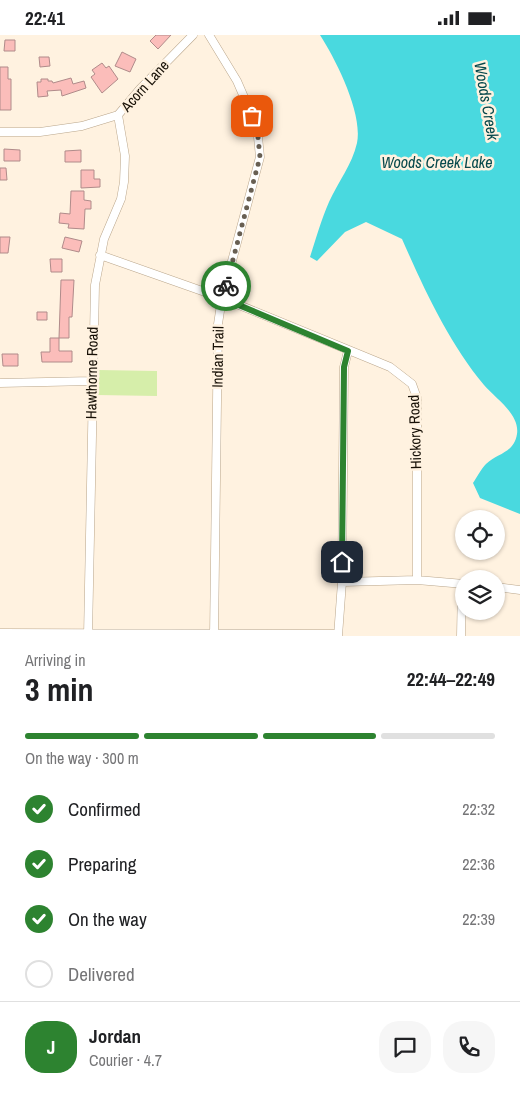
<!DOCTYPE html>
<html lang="en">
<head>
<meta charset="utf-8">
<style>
	body { margin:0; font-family:"Archivo Narrow",sans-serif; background:#f6f6f6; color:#202124; height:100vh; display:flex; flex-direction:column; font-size:19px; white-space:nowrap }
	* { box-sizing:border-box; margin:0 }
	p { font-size:16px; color:#757577 }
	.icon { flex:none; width:28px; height:28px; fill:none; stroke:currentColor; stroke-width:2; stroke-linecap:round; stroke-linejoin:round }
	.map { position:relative; height:601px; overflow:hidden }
	.drawer { display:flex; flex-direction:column; background:#fff; flex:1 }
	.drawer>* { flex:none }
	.buttons { position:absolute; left:455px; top:475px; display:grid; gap:10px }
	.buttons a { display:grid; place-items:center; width:50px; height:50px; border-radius:50%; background:#fff; box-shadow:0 1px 4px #0004; font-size:25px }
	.pin { position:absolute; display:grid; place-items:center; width:42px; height:42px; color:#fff; margin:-21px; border-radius:10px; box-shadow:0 2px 8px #0006 }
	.courier { position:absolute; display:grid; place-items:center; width:50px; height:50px; margin:-25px; border:4px solid #2d8330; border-radius:50%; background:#fff; color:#222; box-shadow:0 1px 6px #0007 }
	.summary em { font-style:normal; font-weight:800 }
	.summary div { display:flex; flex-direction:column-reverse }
	.summary { display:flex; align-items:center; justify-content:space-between; height:85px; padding:0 25px }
	h1 { font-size:32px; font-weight:800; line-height:38px }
	.bar { display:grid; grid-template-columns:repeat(4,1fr); gap:8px 5px; align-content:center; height:60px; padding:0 25px }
	.bar i { height:6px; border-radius:4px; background:#e0e0e0 }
	.bar .current { background:#2d8330 }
	.bar p { grid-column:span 4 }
	.line { display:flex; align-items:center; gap:12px; padding:0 25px; border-top:1px solid #e0e0e0 }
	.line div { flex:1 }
	.round { display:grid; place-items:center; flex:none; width:52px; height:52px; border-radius:20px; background:#f6f6f6 }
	ol { padding:0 25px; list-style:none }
	li { display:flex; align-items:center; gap:15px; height:55px }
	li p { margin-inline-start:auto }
	li .icon { padding:5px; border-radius:50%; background:#2d8330; color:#fff; stroke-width:4 }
	li:last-child { color:#757577 }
	li i { width:28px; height:28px; border:2px solid #e0e0e0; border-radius:50% }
	.status { display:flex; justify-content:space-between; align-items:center; height:35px; padding:0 25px; background:#fff; direction:ltr }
	.status svg { height:14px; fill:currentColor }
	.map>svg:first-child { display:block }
	.green { fill:#d6eeaa }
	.water { fill:#49d9df }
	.building { fill:#fbbdba; stroke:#b08b8a }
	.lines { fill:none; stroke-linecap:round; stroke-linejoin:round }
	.street-casing { stroke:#baa68b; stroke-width:9 }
	.street { stroke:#fff; stroke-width:8 }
	.done { stroke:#685f52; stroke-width:5; stroke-dasharray:0 9 }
	.route { stroke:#2d8330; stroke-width:6 }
	.labels { text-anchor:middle; stroke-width:5; stroke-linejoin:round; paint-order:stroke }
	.street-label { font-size:15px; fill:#171006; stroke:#fff2e0 }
	.water-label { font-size:16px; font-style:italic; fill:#07494c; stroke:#fff2e0 }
</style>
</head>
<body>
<div class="status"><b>22:41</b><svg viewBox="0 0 49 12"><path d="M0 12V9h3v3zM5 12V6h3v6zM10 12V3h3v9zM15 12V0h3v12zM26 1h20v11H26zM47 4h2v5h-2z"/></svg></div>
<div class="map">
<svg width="520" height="601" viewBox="0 0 520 601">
	<rect width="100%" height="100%" fill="#fff2e0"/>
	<path class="green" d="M98,335L157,336V361L97,360Z"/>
	<path class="water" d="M320,0H520V479L480,463L473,448C477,442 481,434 486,429C498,418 514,418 517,399C520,379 495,363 484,350C449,308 424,254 402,204L366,187L345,197L317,226L310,222C316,204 321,185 329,167C338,147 352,130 357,108C363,78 336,25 320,0Z"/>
	<path class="building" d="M156,0H171L158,14L150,6Z
		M5,5H15V16H4Z
		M122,17L136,24L130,37L115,31Z
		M39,22H49L50,31L40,32Z
		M102,28L106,33L109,31L118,44L102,58L91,42L95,39L92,35Z
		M0,32H8V44H11V75H0Z
		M71,43L73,49L84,46L86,53L62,61L61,55L47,56L48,61L38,62L37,47H41V44H48V46H52L53,48Z
		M4,114L20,115V126H4Z
		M81,115V127H65V116Z
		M0,133H6L7,145H0Z
		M81,135H94V144H100V152L81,153Z
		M71,156H84V165L91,166V174H85L84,194L68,193L69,189L59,188L60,178L70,179Z
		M0,202H10L8,218H0Z
		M65,202L82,206L79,217L62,213Z
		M50,224H62V237H51Z
		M61,245H74L72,282H69V303H59Z
		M37,277H47V285H37Z
		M50,303H59V316H72V327H42L41,317H50Z
		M2,319H18V331H3Z"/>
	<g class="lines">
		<defs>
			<path id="street" d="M209,0L237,46L257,92L260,122L222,263L218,289L214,601
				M0,97H40L82,91L118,80L140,54L193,0
				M100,220L222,263L390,332L412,349L417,363V545
				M0,348L92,346
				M342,547L417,545L464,549
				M496,552L520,555
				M0,598L338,599
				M88,601L95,250L104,204L121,164L124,147L125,121L118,80
				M338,601L342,547L344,332L348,316
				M461,601L462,549"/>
		</defs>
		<use href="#street" class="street-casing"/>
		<use href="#street" class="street"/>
	</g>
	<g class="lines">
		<path class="done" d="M226,251L260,122L257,92L252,81"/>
		<path class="route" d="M226,251L222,263L348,316L344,332L342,527"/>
	</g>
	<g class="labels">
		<g class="street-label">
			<text transform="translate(145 51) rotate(-48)" y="5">Acorn Lane</text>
			<text transform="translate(218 322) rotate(-89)" y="5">Indian Trail</text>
			<text transform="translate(92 338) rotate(-89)" y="5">Hawthorne Road</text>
			<text transform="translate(415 397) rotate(-92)" y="5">Hickory Road</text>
		</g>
		<g class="water-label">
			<text transform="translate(487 66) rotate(80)" y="6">Woods Creek</text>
			<text x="437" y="133">Woods Creek Lake</text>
		</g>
	</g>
</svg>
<div class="buttons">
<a><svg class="icon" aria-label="locate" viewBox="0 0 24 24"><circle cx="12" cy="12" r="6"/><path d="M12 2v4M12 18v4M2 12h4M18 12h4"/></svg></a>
<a><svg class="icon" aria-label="layers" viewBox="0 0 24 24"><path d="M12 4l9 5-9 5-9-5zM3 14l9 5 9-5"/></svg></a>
</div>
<div class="pin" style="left:252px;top:81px;background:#ea580c"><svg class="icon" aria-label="bag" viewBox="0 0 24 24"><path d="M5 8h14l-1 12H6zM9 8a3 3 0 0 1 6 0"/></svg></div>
<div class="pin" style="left:342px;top:527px;background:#1f2937"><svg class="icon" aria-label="home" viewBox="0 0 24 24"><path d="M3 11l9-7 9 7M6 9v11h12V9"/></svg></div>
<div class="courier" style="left:226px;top:251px"><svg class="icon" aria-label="bike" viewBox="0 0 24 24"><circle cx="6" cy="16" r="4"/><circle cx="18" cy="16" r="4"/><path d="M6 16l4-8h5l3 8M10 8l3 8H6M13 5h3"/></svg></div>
</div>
<section class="drawer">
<div class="summary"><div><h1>3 min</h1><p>Arriving in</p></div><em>22:44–22:49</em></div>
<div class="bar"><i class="current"></i><i class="current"></i><i class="current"></i><i></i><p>On the way · 300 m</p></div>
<ol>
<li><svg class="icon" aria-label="check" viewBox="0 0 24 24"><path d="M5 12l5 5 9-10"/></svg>Confirmed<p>22:32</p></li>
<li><svg class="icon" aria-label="check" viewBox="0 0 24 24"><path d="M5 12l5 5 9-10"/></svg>Preparing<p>22:36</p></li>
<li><svg class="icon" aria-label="check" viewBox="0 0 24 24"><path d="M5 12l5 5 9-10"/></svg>On the way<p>22:39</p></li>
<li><i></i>Delivered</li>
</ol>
<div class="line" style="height:90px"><b class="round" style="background:#2d8330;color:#fff">J</b><div><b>Jordan</b><p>Courier · 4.7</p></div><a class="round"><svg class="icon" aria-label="chat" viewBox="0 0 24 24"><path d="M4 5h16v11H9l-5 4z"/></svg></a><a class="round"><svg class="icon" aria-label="phone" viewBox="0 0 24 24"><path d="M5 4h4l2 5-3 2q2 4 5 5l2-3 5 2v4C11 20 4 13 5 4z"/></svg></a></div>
</section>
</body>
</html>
